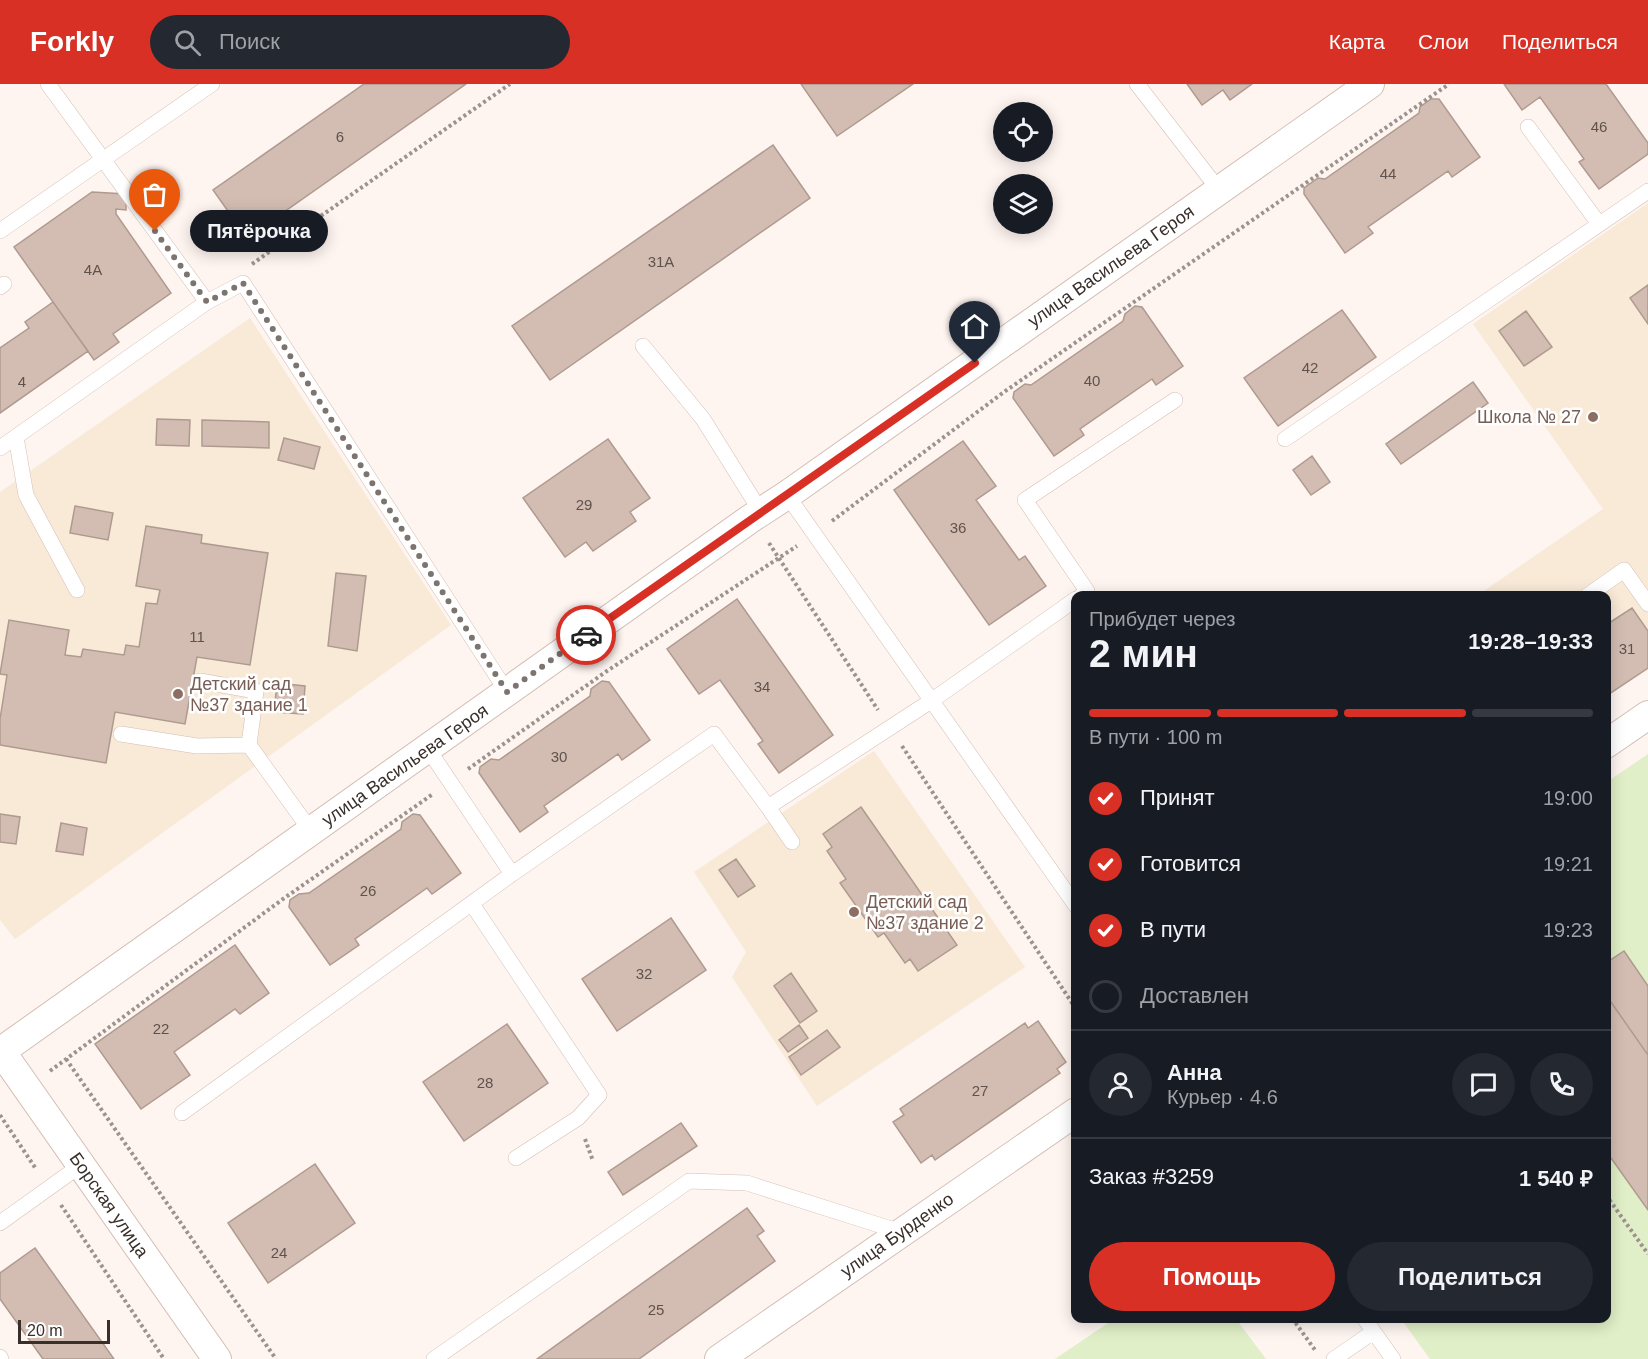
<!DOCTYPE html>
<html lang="ru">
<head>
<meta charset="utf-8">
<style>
	body { margin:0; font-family:Arial,sans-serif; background:#242831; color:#f1f3f6; height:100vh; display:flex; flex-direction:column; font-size:22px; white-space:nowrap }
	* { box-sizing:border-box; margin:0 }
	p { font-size:20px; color:#9ea1a6 }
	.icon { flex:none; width:33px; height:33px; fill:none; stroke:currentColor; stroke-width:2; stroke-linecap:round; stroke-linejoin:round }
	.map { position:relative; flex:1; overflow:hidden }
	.details { position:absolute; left:1071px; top:507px; width:540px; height:732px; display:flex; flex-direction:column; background:#171b24; border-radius:12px; box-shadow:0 3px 15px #0003 }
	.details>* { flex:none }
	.fabs { position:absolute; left:993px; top:18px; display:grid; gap:12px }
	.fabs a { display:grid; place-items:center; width:60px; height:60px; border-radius:50%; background:#171b24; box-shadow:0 3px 15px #0003; font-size:30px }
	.scale { position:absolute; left:18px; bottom:15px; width:92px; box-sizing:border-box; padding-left:6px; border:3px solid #382f2b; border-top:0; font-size:16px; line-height:21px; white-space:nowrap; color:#382f2b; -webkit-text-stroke:4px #fff; paint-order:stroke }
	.pin { position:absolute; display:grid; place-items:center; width:51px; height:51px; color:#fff; margin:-62px -26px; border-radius:50% 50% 50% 0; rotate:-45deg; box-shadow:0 0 6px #0007 }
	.pin .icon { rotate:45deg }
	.courier { position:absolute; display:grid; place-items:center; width:60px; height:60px; margin:-30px; border:4px solid #d93025; border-radius:50%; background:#fff; color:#222; box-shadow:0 2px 8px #0007 }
	.bubble { position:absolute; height:42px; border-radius:21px; background:#171b24; box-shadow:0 3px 15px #0003; font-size:20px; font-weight:700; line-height:42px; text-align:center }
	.headline em { font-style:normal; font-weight:700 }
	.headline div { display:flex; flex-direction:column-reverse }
	.headline { display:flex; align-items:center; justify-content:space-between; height:102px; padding:0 18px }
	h1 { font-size:39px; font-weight:700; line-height:45px }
	.bar { display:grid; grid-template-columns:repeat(4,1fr); gap:9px 6px; align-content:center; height:72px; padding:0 18px }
	.bar i { height:8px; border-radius:4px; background:#363941 }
	.bar .selected { background:#d93025 }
	.bar p { grid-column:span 4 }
	.line { display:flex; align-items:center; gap:15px; padding:0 18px; border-top:2px solid #363941 }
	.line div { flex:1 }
	.round { display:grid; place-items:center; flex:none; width:63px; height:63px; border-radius:32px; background:#242831 }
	ol { padding:0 18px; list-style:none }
	li { display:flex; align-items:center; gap:18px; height:66px }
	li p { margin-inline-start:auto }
	li .icon { padding:6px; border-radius:50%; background:#d93025; color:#fff; stroke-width:4 }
	li:last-child { color:#9ea1a6 }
	li i { width:33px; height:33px; border:3px solid #363941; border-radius:50% }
	.primary-button { display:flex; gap:12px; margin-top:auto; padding:12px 18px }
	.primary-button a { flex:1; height:69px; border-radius:36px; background:#d93025; color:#fff; font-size:24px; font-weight:700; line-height:69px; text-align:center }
	.primary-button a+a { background:#242831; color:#f1f3f6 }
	header { display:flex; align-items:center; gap:36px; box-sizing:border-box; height:84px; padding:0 30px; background:#d93025; color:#fff }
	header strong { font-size:28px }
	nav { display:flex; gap:33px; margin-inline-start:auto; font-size:21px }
	.search { width:420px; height:54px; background:#242831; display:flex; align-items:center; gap:15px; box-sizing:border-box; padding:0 21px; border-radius:33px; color:#9ea1a6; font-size:22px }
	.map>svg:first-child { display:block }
	.education { fill:#f8ead7 }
	.green { fill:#e0efc7 }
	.building { fill:#d3bdb3; stroke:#af9a90; stroke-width:1.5 }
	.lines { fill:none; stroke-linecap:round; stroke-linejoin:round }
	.service-casing { stroke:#d4beb4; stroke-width:16 }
	.minor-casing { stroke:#d4beb4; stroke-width:30 }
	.path { stroke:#9c938f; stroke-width:4; stroke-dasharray:3 3; stroke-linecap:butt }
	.service { stroke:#fff; stroke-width:15 }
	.minor { stroke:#fff; stroke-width:28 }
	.done { stroke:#7d7470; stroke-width:6; stroke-dasharray:0 10.8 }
	.route { stroke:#d93025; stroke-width:8 }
	.education-dot { fill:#8d6e63; stroke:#fff; stroke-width:2 }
	.labels { text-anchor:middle; stroke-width:5; stroke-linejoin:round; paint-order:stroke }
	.number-label { font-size:15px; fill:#5f524d }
	.street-label { font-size:18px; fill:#382f2b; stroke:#fff }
	.education-label { font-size:18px; fill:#785e54; stroke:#fff; text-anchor:start }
</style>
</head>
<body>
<header>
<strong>Forkly</strong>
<div class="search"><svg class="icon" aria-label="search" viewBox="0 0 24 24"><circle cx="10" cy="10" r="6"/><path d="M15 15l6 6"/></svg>Поиск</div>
<nav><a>Карта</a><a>Слои</a><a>Поделиться</a></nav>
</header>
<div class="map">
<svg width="1648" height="1275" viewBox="0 0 1648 1275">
	<rect width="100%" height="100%" fill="#fef4f0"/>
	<path class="education" d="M1648,119V584L1607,612L1606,512L1478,511L1603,425L1473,240Z
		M250,234L451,541L15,855L0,836V408Z
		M874,667L1025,883L817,1022L732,893L746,868L694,788Z"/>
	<path class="green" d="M1648,670V1275H1430L1401,1235L1606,1234L1607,698Z
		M1114,1235H1236L1266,1275H1055Z"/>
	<path class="building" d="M364,0H466L247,154L213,106Z
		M801,0H913L837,52Z
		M1187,0H1252L1230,16L1223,6L1202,21Z
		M1504,0H1606L1648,59V70L1599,105L1579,78L1584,75L1540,13L1522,26Z
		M1431,15H1439L1480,73L1452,93L1448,87L1368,143L1373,149L1345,169L1304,110V104L1318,94L1325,95L1419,29L1420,23Z
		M773,61L810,114L550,296L512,242Z
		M92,108L126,110V126L116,125V130L171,209L113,250L119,258L94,276L14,163Z
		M1648,201V240L1630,214Z
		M53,218L88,267L0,329V264L29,244L25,238Z
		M1135,222L1142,223L1183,282L1156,301L1152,295L1080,345L1084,351L1054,372L1013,314L1014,308L1025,300L1031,301L1123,237L1125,230Z
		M1342,226L1376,273L1278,342L1244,294Z
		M1526,227L1552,263L1524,282L1499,247Z
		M1473,298L1488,319L1401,380L1386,360Z
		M157,335L190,336L189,362L156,361Z
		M202,336L269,338V364L202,362Z
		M284,354L320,363L314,385L278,376Z
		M608,355L650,414L630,428L636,437L593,467L586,458L565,473L523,414Z
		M963,357L996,402L976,416L1019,476L1025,472L1046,502L989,541L894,406Z
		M1312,372L1330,398L1311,411L1293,386Z
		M75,422L113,429L108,456L70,449Z
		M146,442L202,451L201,459L268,469L250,581L197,573L185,640L115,628L106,679L0,661V635L7,591L0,590L9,536L69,546L65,571L81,573L83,565L124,571L126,561L139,563L146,519L157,520L160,506L136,502Z
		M336,489L366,492L357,567L328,562Z
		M737,515L833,651L779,689L758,660L763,657L720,596L699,610L667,565Z
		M1632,524L1648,547V584L1606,612V541Z
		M602,597L609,598L650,656L622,676L618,670L544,722L548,728L520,748L479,689L480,683L491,675L499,676L590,612L591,605Z
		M277,599L305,602L303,630L274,628Z
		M861,723L957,861L918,887L910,875L905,879L884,849L878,853L840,799L846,795L827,767L832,763L823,750Z
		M0,730L20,733L16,760L0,758Z
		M413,730L420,731L461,789L432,810L427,804L355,855L359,861L330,881L289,823L290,816L299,810L309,809L401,745L402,738Z
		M61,739L87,744L83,771L56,767Z
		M736,775L755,802L738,813L719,786Z
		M671,834L706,886L617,947L582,895Z
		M235,861L269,909L240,930L235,925L174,968L190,991L141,1025L95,960Z
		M1624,867L1648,902V971L1606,911V879Z
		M791,889L817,927L800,939L774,902Z
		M1606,911L1648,971V1126L1606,1067Z
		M1038,937L1066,978L1057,985L1060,989L935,1076L932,1071L921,1079L893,1038L904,1031L900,1025L1025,939L1028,944Z
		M507,940L548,999L464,1057L423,998Z
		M799,941L808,954L788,968L779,956Z
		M827,946L840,963L801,991L789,973Z
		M681,1039L697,1062L623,1111L608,1088Z
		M315,1080L355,1139L268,1199L228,1139Z
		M747,1124L764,1147L757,1152L775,1177L639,1275H537Z
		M35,1164L114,1275H43L0,1215V1189Z"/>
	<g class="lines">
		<defs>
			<path id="service" d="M48,0L207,218L243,199L507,608
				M1137,0L1219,106
				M1528,43L1599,140
				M0,147L212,0
				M0,203L4,200
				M643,262L703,335L761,428
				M16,353L26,411L77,506
				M1285,355L1648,107
				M0,364L207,218
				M787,411L1076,822
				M1081,512L1087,507L1025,416L1175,316
				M1587,512L1624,486L1648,520
				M200,597L256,607L249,661L311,747
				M121,650L197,662L249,661
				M768,723L792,758
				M512,790L714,650L768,723L931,617L1076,515
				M472,820L599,1011L578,1034L516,1074
				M182,1029L512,790L428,665
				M0,1139L81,1081
				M1364,1234L1393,1275
				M0,1273L1,1275
				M434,1275L689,1097L747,1099L901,1148
				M1334,1275L1373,1248"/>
			<path id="minor" d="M1606,660L1648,631
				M1,967L217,1275
				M0,968L750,435L787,411L1370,0
				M719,1275L1076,1028"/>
		</defs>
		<use href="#service" class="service-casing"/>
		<use href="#minor" class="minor-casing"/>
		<path class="path" d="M252,180L510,0
			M832,437L1004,308L1449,0
			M769,459L878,626
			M902,662L1076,925
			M468,685L607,587L797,462
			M66,975L276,1275
			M50,987L283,815L433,710
			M0,1031L36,1085
			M585,1055L593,1077
			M1606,1111L1648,1170
			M61,1121L164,1275
			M1292,1234L1315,1266"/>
		<use href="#service" class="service"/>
		<use href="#minor" class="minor"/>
	</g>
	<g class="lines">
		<path class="done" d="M155,147L207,218L243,199L507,608L586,551"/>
		<path class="route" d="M586,551L975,279"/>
	</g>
	<g class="education-dot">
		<circle cx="1593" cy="333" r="6"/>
		<circle cx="178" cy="610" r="6"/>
		<circle cx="854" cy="828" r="6"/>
	</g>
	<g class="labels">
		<g class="number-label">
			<text x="1599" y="48">46</text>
			<text x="340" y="58">6</text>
			<text x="1388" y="95">44</text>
			<text x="661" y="183">31А</text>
			<text x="93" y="191">4А</text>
			<text x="1310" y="289">42</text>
			<text x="1092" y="302">40</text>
			<text x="22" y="303">4</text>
			<text x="584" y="426">29</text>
			<text x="958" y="449">36</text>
			<text x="197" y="558">11</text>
			<text x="1627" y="570">31</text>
			<text x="762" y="608">34</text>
			<text x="559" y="678">30</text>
			<text x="368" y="812">26</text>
			<text x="644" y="895">32</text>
			<text x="161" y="950">22</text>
			<text x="485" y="1004">28</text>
			<text x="980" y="1012">27</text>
			<text x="279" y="1174">24</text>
			<text x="656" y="1231">25</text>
		</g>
		<g class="street-label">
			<text transform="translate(1111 182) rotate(-35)" y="6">улица Васильева Героя</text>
			<text transform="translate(405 681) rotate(-35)" y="6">улица Васильева Героя</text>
			<text transform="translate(109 1121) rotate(55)" y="6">Борская улица</text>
			<text transform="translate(897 1151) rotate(-35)" y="6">улица Бурденко</text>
		</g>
		<g class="education-label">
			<text x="1581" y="339" text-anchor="end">Школа № 27</text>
			<text x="190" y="606">Детский сад<tspan x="190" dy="21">№37 здание 1</tspan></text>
			<text x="866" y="824">Детский сад<tspan x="866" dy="21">№37 здание 2</tspan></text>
		</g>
	</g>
</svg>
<div class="fabs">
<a><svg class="icon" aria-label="locate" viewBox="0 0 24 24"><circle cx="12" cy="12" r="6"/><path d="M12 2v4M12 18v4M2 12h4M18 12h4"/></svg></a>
<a><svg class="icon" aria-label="layers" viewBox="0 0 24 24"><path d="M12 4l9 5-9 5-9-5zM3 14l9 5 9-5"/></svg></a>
</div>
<div class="scale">20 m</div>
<div class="pin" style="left:155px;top:147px;background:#ea580c"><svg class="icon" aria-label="bag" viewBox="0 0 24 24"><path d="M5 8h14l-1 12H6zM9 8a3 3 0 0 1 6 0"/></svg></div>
<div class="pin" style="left:975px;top:279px;background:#1f2937"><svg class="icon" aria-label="home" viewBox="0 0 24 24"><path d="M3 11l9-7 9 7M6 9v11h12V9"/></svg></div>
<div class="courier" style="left:586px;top:551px"><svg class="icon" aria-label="car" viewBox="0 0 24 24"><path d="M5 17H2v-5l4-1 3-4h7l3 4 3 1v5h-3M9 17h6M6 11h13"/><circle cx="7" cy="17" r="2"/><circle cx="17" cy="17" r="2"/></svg></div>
<div class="bubble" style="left:190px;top:126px;width:138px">Пятёрочка</div>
<section class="details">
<div class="headline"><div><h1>2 мин</h1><p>Прибудет через</p></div><em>19:28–19:33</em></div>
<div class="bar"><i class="selected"></i><i class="selected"></i><i class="selected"></i><i></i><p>В пути · 100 m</p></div>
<ol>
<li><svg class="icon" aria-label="check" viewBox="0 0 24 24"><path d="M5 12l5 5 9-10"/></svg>Принят<p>19:00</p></li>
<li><svg class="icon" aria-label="check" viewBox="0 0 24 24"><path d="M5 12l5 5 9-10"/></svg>Готовится<p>19:21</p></li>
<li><svg class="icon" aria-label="check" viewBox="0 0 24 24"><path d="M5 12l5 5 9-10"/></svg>В пути<p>19:23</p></li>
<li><i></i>Доставлен</li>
</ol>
<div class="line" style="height:108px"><a class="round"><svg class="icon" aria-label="person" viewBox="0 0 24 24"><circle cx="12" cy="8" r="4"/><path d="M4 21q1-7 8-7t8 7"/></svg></a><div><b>Анна</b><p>Курьер · 4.6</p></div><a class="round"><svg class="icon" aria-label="chat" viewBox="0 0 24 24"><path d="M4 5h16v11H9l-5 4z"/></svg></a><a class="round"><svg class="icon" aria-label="phone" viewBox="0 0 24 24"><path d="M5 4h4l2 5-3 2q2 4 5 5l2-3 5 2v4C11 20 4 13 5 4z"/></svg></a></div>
<div class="line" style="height:78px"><div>Заказ #3259</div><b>1 540 ₽</b></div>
<div class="primary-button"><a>Помощь</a><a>Поделиться</a></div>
</section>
</div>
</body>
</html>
